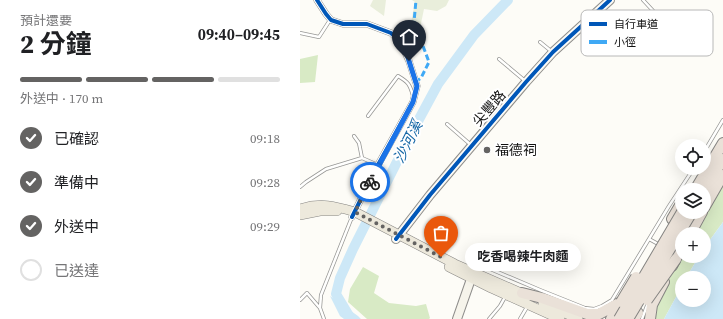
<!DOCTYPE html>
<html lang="zh-TW">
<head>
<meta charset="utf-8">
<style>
	body { margin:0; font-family:"Source Serif 4","Noto Sans TC",serif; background:#f2f2f2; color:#202124; height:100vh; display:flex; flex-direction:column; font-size:15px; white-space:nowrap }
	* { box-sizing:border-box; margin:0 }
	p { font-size:13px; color:#757577 }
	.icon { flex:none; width:22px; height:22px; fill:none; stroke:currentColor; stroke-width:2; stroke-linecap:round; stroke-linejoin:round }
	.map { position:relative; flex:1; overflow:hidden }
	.panel { display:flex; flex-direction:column; background:#fff; width:300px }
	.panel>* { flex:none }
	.controls { position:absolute; left:375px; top:139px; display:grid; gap:8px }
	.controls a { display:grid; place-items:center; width:36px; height:36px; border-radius:50%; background:#fff; box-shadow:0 4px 16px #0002; font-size:20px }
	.pin { position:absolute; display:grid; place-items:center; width:34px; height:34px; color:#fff; margin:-41px -17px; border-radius:50% 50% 50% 0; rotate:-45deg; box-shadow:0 0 4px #0007 }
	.pin .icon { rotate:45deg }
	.courier { position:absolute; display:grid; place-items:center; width:40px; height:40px; margin:-20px; border:3px solid #1a73e8; border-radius:50%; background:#fff; color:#222; box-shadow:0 1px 5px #0007 }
	.bubble { position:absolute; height:28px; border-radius:14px; background:#fff; box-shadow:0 4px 16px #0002; font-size:13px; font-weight:700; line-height:28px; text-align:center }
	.overview em { font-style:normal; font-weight:700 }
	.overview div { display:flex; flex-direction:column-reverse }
	.overview { display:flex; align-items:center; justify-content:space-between; height:68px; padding:0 20px }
	h1 { font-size:26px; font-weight:700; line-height:30px }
	.bar { display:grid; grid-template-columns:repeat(4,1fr); gap:6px 4px; align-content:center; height:48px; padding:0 20px }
	.bar i { height:5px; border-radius:3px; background:#e0e0e0 }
	.bar .selected { background:#646362 }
	.bar p { grid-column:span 4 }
	ol { padding:0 20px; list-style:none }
	li { display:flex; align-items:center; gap:12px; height:44px }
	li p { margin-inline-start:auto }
	li .icon { padding:4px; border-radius:50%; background:#646362; color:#fff; stroke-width:4 }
	li:last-child { color:#757577 }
	li i { width:22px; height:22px; border:2px solid #e0e0e0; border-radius:50% }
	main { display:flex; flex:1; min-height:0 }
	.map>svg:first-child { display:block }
	.forest { fill:#d8eac5 }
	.cemetery { fill:#e9eedb }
	.water { fill:#cde8f7 }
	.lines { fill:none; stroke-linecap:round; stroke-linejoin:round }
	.river { stroke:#cde8f7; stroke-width:10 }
	.lane-casing { stroke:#979795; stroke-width:4 }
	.street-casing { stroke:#979795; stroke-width:7 }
	.secondary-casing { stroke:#8e8d8b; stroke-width:10 }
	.primary-casing { stroke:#858482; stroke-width:10 }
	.highway-casing { stroke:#858482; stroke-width:12 }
	.lane { stroke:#fffffe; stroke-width:2.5 }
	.street { stroke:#fffffe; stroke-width:5.5 }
	.secondary { stroke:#f6f4eb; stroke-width:8 }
	.primary { stroke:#ede9dc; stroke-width:9 }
	.highway { stroke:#eae1d8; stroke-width:10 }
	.highway-bridge-casing { stroke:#858482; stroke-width:12; stroke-linecap:butt }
	.highway-bridge { stroke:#eae1d8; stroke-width:10 }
	.quiet { stroke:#3fa9f5; stroke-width:3; stroke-dasharray:6 3; stroke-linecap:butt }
	.cycleway-casing { stroke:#fff; stroke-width:6 }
	.cycleway { stroke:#0057b8; stroke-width:4 }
	.done { stroke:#646362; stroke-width:4; stroke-dasharray:0 7.2 }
	.route { stroke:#1a73e8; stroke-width:5 }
	.poi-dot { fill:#646362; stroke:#fff; stroke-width:1.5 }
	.labels { text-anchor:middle; stroke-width:4; stroke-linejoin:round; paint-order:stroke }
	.street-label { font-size:14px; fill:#111; stroke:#fff }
	.poi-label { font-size:14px; fill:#111; stroke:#fff; text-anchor:start }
	.water-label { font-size:15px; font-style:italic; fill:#1768a6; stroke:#fff }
	.key { fill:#fff; stroke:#b8b8b8; stroke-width:1 }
	.key-label { font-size:11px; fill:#111 }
</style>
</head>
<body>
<main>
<section class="panel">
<div class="overview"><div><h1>2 分鐘</h1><p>預計還要</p></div><em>09:40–09:45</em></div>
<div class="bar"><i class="selected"></i><i class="selected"></i><i class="selected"></i><i></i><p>外送中 · 170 m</p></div>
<ol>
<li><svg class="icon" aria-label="check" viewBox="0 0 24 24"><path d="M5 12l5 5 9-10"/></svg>已確認<p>09:18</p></li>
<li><svg class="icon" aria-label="check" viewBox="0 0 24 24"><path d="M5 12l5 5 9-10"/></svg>準備中<p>09:28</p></li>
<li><svg class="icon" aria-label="check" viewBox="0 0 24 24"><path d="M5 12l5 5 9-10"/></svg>外送中<p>09:29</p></li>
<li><i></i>已送達</li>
</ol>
</section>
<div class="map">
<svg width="423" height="319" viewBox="0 0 423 319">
	<rect width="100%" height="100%" fill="#fdfcf7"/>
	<path class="forest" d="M18,55L15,82L0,83V59Z
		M423,184V222L404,248V234H395Z
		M382,256H399L386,278H382V286L364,319H347Z
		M63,267L79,276L74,293L89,303L116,306L126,304L130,318L129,319H67L48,302L50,289Z"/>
	<path class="cemetery" d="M73,0H86L84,16L70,6Z
		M112,0H149L146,6L137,11L124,9L119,33L111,23L115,2Z"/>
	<path class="water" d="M423,222V319H364L382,286V300H404V278H386L399,256H404V248Z
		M30,296L58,316L61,319H44L40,316Z"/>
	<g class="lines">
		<path class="river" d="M51,319L36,294L40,278L53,249L111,134L138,84L174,35L208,0"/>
		<defs>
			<path id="lane" d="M343,0L370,29L368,37
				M0,33L19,37L30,20
				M240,42L251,51
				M199,59L224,80
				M68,116L98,76C108,82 110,84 113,96
				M147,124L171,145
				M54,136L59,143L62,158
				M404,152L423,120
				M0,187L6,182L26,169L62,158L78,165
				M349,239L360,245
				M176,270L181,266L188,268L240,290L285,308L294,309L302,306L312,300L369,206L394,168
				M0,300L7,293L19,307
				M24,319L20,308L21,295L52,217
				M189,319L200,306L205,297
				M220,319L227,307
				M342,319L348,303"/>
			<path id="street" d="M17,0L26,14L31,20L43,24H67L91,33L100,41L103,47L109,61L117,86L113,102L78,165L52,217"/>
			<path id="secondary" d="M96,239L130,195L226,82L253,52L310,0
				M157,319L171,279L174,273"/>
			<path id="primary" d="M0,209C20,202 35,206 55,212L155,264L228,296
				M0,215L20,211H37
				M149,267L191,288L260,319
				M243,303L278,319"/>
			<path id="highway" d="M395,190L423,143
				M404,191L423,159
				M404,208L423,175
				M372,219L382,202
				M390,234L402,212
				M372,266L382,247
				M222,293L242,298L287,314H299L321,302
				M311,319L320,304
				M334,319L338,313
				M350,319L352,305L364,282"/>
		</defs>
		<use href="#lane" class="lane-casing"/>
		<use href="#street" class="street-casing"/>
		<use href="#secondary" class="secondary-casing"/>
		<use href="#primary" class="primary-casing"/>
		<use href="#highway" class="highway-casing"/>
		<use href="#lane" class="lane"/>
		<use href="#street" class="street"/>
		<use href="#secondary" class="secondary"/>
		<use href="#primary" class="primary"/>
		<use href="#highway" class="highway"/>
		<defs>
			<path id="highway-bridge" d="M347,300L376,259
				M321,302L336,277
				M319,319L382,212
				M328,319L392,212"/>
		</defs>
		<use href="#highway-bridge" class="highway-bridge-casing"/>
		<use href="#highway-bridge" class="highway-bridge"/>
		<path class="quiet" d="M115,82L121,78L129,62L114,22L116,0"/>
		<defs>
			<path id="cycleway" d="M17,0L26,14L31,20L43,24H67L91,33L100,41L103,47L109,61L117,86L113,102L78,165L52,217
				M96,239L130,195L226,82L253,52L310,0"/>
		</defs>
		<use href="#cycleway" class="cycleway-casing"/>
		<use href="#cycleway" class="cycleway"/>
	</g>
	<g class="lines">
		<path class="done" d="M70,182L55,212L141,257"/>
		<path class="route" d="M70,182L113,102L117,86L109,61"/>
	</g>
	<circle class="poi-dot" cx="187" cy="150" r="4"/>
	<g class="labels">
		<g class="street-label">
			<text transform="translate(189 108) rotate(-49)" y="5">尖豐路</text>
		</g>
		<g class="poi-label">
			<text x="195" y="155">福德祠</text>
		</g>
		<g class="water-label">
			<text transform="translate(108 142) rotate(-63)" y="5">沙河溪</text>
		</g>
	</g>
	<rect x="281" y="10" width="132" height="46" rx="6" class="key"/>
	<rect x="289" y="22" width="18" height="4" fill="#0057b8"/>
	<rect x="289" y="40" width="18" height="4" fill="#3fa9f5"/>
	<g class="key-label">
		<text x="314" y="28">自行車道</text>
		<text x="314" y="46">小徑</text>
	</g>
</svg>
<div class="controls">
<a><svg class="icon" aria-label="locate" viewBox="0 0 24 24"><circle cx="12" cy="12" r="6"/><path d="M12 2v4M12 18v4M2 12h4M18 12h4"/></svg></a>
<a><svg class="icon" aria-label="layers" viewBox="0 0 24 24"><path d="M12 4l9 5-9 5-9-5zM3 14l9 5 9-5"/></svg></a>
<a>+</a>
<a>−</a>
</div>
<div class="pin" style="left:141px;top:257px;background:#ea580c"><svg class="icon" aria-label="bag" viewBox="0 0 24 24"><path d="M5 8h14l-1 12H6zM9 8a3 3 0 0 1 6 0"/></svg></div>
<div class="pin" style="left:109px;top:61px;background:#1f2937"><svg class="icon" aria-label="home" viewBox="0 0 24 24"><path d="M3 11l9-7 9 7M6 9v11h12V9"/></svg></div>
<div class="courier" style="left:70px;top:182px"><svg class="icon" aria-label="bike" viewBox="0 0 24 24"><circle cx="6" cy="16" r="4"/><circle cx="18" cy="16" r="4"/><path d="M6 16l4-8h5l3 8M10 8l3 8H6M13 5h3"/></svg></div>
<div class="bubble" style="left:165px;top:243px;width:116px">吃香喝辣牛肉麵</div>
</div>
</main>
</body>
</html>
